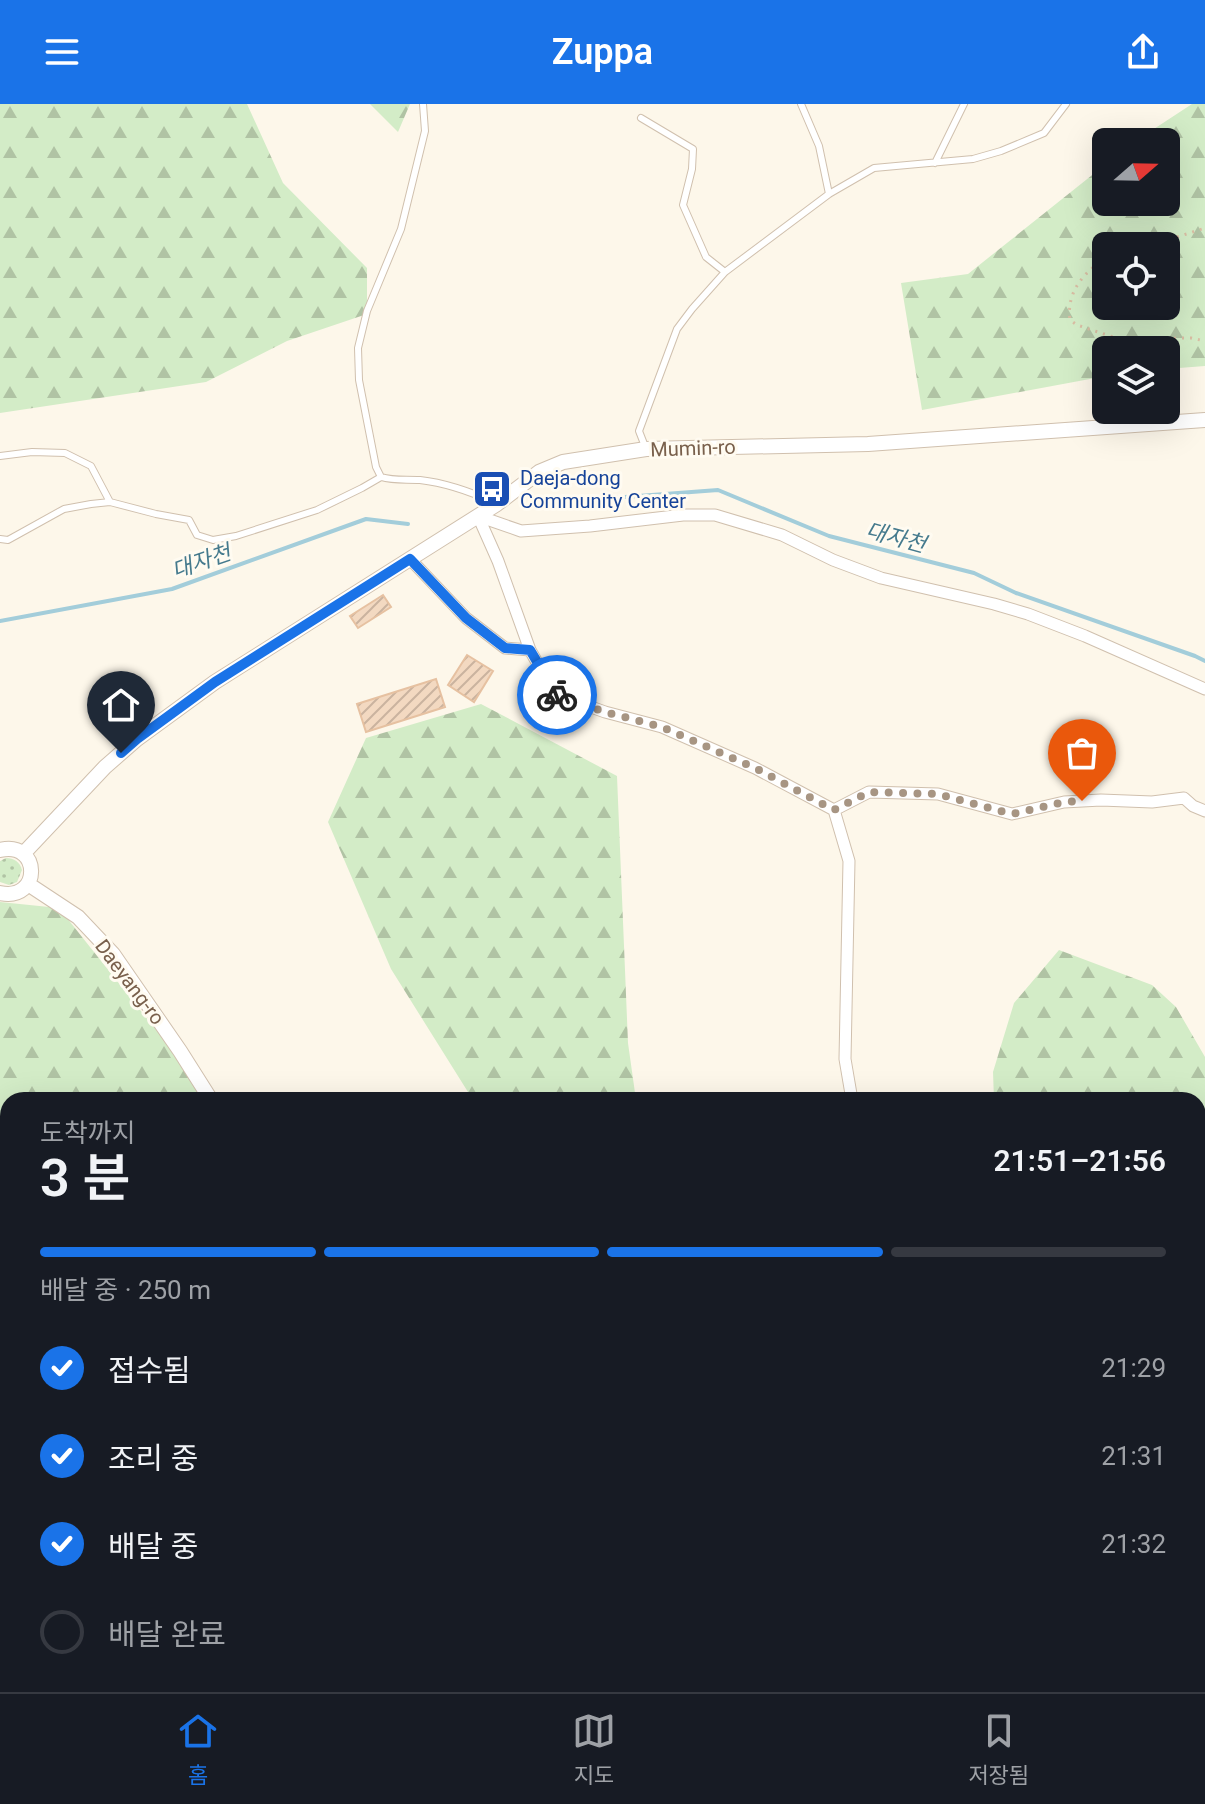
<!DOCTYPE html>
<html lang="ko">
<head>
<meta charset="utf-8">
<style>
	body { margin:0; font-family:Roboto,"Noto Sans KR",sans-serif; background:#20242c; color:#f1f3f6; height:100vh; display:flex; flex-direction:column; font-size:30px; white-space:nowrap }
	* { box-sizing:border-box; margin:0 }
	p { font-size:26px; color:#9ea1a6 }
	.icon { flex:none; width:44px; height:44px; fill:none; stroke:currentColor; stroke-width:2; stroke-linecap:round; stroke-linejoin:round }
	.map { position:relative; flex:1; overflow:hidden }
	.details { position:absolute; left:0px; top:988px; width:1206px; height:600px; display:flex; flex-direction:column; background:#171b24; border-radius:24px 24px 0 0; box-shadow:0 8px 32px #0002 }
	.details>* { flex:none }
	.needle { width:52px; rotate:70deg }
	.fabs { position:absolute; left:1092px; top:24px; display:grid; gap:16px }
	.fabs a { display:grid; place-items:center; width:88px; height:88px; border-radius:12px; background:#171b24; box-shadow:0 8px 32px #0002; font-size:40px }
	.pin { position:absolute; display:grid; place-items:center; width:68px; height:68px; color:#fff; margin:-82px -34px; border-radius:50% 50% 50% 0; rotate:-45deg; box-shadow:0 0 8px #0007 }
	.pin .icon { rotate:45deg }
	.courier { position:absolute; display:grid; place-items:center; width:80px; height:80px; margin:-40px; border:6px solid #1a73e8; border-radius:50%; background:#fff; color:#222; box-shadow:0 2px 10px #0007 }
	.headline em { font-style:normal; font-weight:600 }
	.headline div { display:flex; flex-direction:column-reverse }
	.headline { display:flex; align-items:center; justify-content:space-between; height:136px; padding:0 40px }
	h1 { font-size:52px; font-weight:600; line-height:60px }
	.bar { display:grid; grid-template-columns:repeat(4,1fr); gap:12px 8px; align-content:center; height:96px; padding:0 40px }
	.bar i { height:10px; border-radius:6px; background:#363941 }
	.bar .selected { background:#1a73e8 }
	.bar p { grid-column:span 4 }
	ol { padding:0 40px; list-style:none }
	li { display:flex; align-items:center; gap:24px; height:88px }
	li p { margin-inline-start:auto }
	li .icon { padding:8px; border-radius:50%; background:#1a73e8; color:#fff; stroke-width:4 }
	li:last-child { color:#9ea1a6 }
	li i { width:44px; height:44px; border:4px solid #363941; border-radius:50% }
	header { display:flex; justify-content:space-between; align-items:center; height:104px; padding:0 40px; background:#1a73e8; color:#fff; font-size:36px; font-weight:600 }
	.dock { display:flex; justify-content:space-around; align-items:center; height:112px; border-top:2px solid #363941; background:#171b24; font-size:22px; color:#9ea1a6 }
	.dock a { display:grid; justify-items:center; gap:4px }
	.dock .selected { color:#1a73e8 }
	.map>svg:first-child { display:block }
	.grass { fill:url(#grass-dots) }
	.forest { fill:url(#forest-firs); fill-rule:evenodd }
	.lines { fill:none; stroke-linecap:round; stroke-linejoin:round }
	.stream { stroke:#a3cdda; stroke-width:4 }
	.building { fill:url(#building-hatch); stroke:#e6c1a1; stroke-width:2 }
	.service-casing { stroke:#d0c0ae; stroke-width:8 }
	.minor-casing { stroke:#d0c0ae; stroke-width:13 }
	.tertiary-casing { stroke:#d0c0ae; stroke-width:16 }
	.path { stroke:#d9bda3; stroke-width:3; stroke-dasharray:2 6; stroke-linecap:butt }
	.service { stroke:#fff; stroke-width:6 }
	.minor { stroke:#fff; stroke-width:11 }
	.tertiary { stroke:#fff; stroke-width:14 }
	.done { stroke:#a79583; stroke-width:8; stroke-dasharray:0 14.4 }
	.route { stroke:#1a73e8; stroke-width:10 }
	.labels { text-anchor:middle; stroke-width:6; stroke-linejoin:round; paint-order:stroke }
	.street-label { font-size:20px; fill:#79604c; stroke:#fffbf1 }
	.transit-label { font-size:20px; fill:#164399; stroke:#fffbf1; text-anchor:start }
	.water-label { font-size:22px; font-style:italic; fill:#457a8d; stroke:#fffbf1 }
</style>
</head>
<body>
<header><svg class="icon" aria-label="menu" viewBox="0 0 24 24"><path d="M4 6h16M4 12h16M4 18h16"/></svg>Zuppa<svg class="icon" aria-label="share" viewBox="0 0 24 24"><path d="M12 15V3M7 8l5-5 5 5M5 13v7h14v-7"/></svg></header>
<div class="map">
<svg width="1205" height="1588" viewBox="0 0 1205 1588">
	<defs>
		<pattern id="grass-dots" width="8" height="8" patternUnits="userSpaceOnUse" patternTransform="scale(2)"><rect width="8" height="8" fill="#d3ecc7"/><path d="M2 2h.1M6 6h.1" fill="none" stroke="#b0c3a4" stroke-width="1.8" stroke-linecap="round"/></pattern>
		<pattern id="forest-firs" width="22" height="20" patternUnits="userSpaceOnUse" patternTransform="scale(2)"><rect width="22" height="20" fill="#d3ecc7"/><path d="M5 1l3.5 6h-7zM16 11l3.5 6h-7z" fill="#b0c3a4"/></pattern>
		<pattern id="building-hatch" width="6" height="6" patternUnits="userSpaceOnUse" patternTransform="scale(2)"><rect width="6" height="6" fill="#f3d9c1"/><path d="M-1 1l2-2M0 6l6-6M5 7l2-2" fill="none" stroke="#cab39f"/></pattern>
	</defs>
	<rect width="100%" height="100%" fill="#fdf7ea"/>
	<path class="grass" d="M6,754C14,754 20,758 22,766L17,778L9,781L0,778V757Z"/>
	<path class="forest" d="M0,0H247L283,79L367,164V210L287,237L206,278L0,309Z
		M370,0H410L398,28Z
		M1192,0H1205V262L1166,265V246H1106V272L922,306L901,179L968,170L1106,60V98H1166V38H1134ZM1106,142H1166V202H1106Z
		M481,600L617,672L628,939L636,996H473L391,865L328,718L366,634Z
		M0,798L59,804L144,911L216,996H8V1580H332L327,1588H0Z
		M1059,846L1152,881L1176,903L1205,953V1588H560L557,1580H1198V996H994L993,968L1014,899Z"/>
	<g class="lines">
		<path class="stream" d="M572,397L718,386L829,432L974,469L1016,489L1195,552L1205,557
			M0,517L172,485L366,415L408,420"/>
	</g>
	<path class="building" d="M383,491L391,503L358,524L350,512Z
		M467,551L493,567L474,598L448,581Z
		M436,575L445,603L366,628L357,600Z"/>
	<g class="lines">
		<defs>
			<path id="service" d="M423,0L425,27L401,125L367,207L358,244L359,276L376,363L381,373C394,377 406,375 420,376C446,379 469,387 493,398
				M801,0L819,42L829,90
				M641,14L693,45L692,65L683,101L706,153L725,168
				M935,59L964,0
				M646,345L639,327L677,225L692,205L725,168L829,90L874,64L973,55L1001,47L1044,29L1066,0
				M0,352L32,348L65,349L91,362L110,398
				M0,435L8,436L64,405L91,400L110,398L156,410L189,416L197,431L213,436L236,432L317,406L362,384L381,373"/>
			<path id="minor" d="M478,412L498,457L530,546L555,590L605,608L662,623L755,664L834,706L849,757L845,955L852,996
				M478,412L521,427L590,422L683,411H715L782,431L833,456L881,474L994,500L1028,510L1085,532L1205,585
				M410,455L466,514L505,544L530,546
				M834,706L869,688L938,690L1012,710L1064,698L1101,696L1152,698L1184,694L1193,702L1205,707"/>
			<path id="tertiary" d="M0,746C41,736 42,798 0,789
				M23,750L105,663L137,635L215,578L497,400L539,368L563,358L646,345L868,340L1205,316
				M28,780L78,813L113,850L180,947L211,996
				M409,1580L412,1588"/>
		</defs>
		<use href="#service" class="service-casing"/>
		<use href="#minor" class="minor-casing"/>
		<use href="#tertiary" class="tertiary-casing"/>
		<path class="path" d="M1138,142L1174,134L1205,124
			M1106,154C1084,168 1066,188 1070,216L1077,221L1119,235L1191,234L1205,237
			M0,1459L8,1456
			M0,1577L4,1588"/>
		<use href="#service" class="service"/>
		<use href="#minor" class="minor"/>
		<use href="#tertiary" class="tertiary"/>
	</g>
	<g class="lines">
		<path class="done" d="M557,591L605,608L662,623L755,664L834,706L869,688L938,690L1012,710L1064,698L1082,697"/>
		<path class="route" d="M121,649L137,635L215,578L410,455L466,514L505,544L530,546L557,591"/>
	</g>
	<defs>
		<symbol id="bus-square" viewBox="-11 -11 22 22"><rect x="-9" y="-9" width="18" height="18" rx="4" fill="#1a4fb4" stroke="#fffbf1"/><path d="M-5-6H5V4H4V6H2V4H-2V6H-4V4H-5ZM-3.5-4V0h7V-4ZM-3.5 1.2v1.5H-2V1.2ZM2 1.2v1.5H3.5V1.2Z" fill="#fff"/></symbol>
	</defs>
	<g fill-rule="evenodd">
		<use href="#bus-square" x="470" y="363" width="44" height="44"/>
	</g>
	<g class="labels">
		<g class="street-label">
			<text transform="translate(693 344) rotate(-2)" y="7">Mumin-ro</text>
			<text transform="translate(130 878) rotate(53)" y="7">Daeyang-ro</text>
		</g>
		<g class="transit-label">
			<text x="520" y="381">Daeja-dong<tspan x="520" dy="23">Community Center</tspan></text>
		</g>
		<g class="water-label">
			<text transform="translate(896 433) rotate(15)" y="8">대자천</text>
			<text transform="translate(201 457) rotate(-19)" y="8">대자천</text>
		</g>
	</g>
</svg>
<div class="fabs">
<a><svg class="needle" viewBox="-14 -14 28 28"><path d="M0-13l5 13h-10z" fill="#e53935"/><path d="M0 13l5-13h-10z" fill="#9ea1a6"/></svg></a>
<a><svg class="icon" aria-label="locate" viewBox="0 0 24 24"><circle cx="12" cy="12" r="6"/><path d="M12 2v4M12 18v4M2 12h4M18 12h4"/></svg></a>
<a><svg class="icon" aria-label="layers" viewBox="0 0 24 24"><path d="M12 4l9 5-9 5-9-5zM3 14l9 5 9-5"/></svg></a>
</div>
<div class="pin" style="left:1082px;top:697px;background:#ea580c"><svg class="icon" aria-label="bag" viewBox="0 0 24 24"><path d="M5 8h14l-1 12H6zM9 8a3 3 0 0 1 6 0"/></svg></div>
<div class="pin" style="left:121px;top:649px;background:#1f2937"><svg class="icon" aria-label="home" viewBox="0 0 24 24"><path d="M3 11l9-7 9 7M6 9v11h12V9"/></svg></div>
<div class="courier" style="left:557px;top:591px"><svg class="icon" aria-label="bike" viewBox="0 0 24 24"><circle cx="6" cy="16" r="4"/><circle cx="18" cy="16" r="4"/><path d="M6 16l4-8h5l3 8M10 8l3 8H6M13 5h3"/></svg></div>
<section class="details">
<div class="headline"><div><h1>3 분</h1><p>도착까지</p></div><em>21:51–21:56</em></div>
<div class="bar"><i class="selected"></i><i class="selected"></i><i class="selected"></i><i></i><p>배달 중 · 250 m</p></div>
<ol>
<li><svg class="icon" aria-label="check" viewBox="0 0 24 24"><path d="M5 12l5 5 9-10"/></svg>접수됨<p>21:29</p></li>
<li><svg class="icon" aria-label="check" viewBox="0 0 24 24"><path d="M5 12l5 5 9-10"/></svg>조리 중<p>21:31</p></li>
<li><svg class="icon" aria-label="check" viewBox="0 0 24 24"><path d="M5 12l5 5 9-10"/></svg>배달 중<p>21:32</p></li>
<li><i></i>배달 완료</li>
</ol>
</section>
</div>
<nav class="dock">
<a class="selected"><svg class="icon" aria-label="home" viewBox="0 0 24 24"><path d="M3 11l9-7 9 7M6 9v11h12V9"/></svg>홈</a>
<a><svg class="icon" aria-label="map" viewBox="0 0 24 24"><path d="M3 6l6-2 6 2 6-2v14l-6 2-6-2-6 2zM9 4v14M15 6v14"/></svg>지도</a>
<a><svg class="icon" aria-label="saved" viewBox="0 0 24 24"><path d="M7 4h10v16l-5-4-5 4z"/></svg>저장됨</a>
</nav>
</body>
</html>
